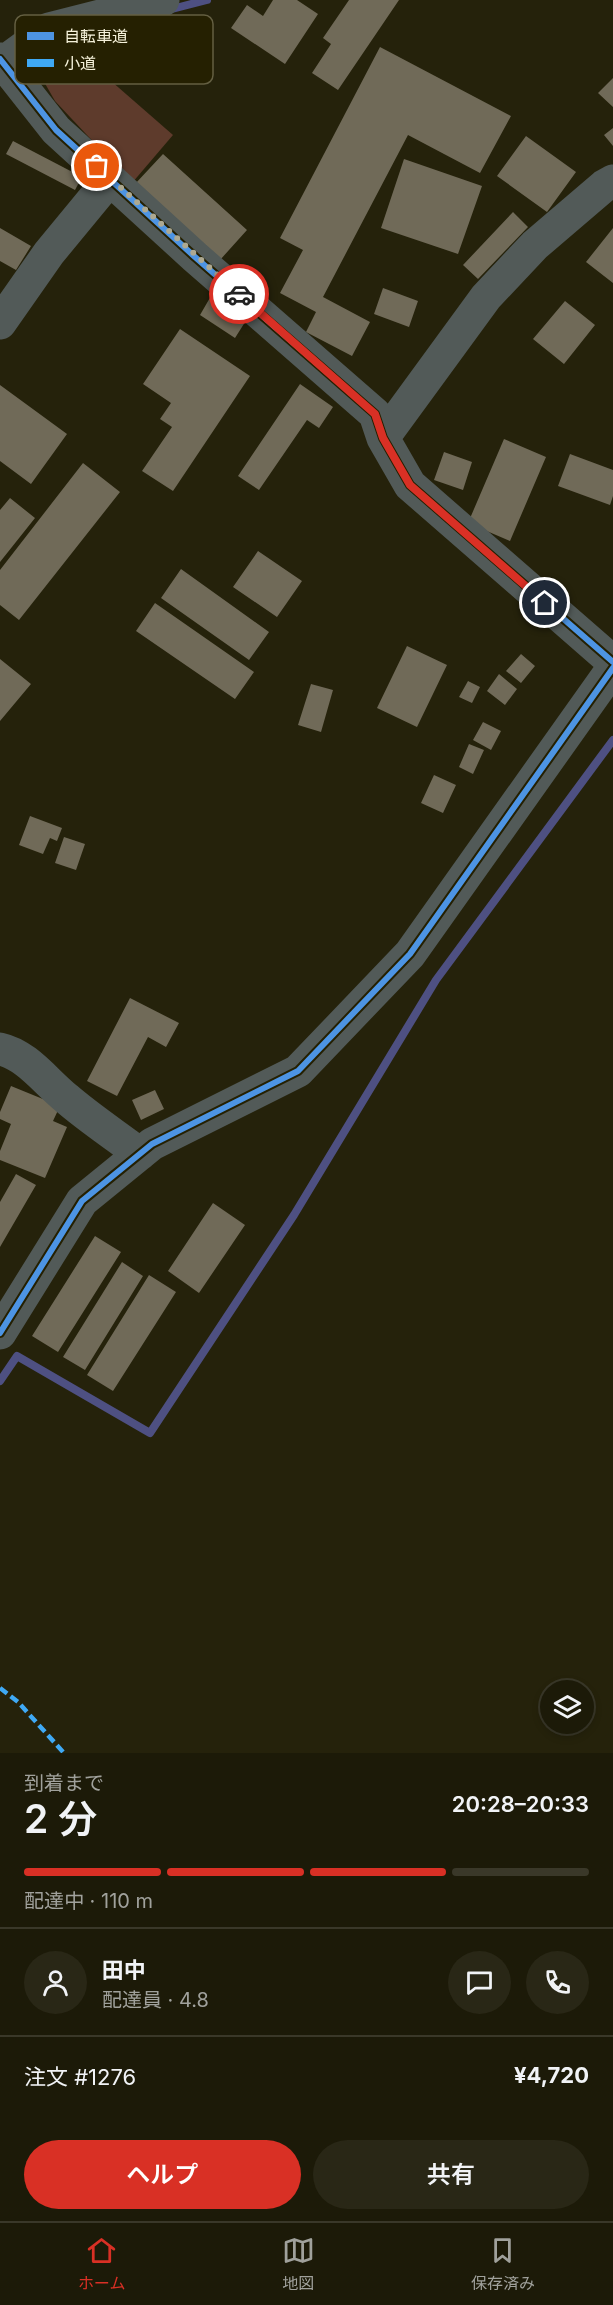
<!DOCTYPE html>
<html lang="ja">
<head>
<meta charset="utf-8">
<style>
	body { margin:0; font-family:Inter,"Noto Sans JP",sans-serif; background:#292716; color:#f1f3f6; height:100vh; display:flex; flex-direction:column; font-size:22px; white-space:nowrap }
	* { box-sizing:border-box; margin:0 }
	p { font-size:20px; color:#a0a19c }
	.icon { flex:none; width:33px; height:33px; fill:none; stroke:currentColor; stroke-width:2; stroke-linecap:round; stroke-linejoin:round }
	.map { position:relative; height:1753px; overflow:hidden }
	.drawer { display:flex; flex-direction:column; background:#1c1a08; flex:1 }
	.drawer>* { flex:none }
	.fabs { position:absolute; left:540px; top:1680px; display:grid; gap:12px }
	.fabs a { display:grid; place-items:center; width:54px; height:54px; border-radius:50%; background:#1c1a08; box-shadow:0 3px 9px #0003,0 0 0 2px #3a3829; font-size:30px }
	.pin { position:absolute; display:grid; place-items:center; width:51px; height:51px; color:#fff; margin:-26px; border:3px solid #fff; border-radius:50%; box-shadow:0 2px 6px #0007 }
	.courier { position:absolute; display:grid; place-items:center; width:60px; height:60px; margin:-30px; border:4px solid #d93025; border-radius:50%; background:#fff; color:#222; box-shadow:0 2px 8px #0007 }
	.headline em { font-style:normal; font-weight:600 }
	.headline div { display:flex; flex-direction:column-reverse }
	.headline { display:flex; align-items:center; justify-content:space-between; height:102px; padding:0 24px }
	h1 { font-size:39px; font-weight:600; line-height:45px }
	.bar { display:grid; grid-template-columns:repeat(4,1fr); gap:9px 6px; align-content:center; height:72px; padding:0 24px }
	.bar i { height:8px; border-radius:4px; background:#3a3829 }
	.bar .on { background:#d93025 }
	.bar p { grid-column:span 4 }
	.line { display:flex; align-items:center; gap:15px; padding:0 24px; border-top:2px solid #3a3829 }
	.line div { flex:1 }
	.round { display:grid; place-items:center; flex:none; width:63px; height:63px; border-radius:32px; background:#292716 }
	.primary-button { display:flex; gap:12px; margin-top:auto; padding:12px 24px }
	.primary-button a { flex:1; height:69px; border-radius:36px; background:#d93025; color:#fff; font-size:24px; font-weight:600; line-height:69px; text-align:center }
	.primary-button a+a { background:#292716; color:#f1f3f6 }
	.tabs { display:flex; justify-content:space-around; align-items:center; height:84px; border-top:2px solid #3a3829; background:#1c1a08; font-size:16px; color:#a0a19c }
	.tabs a { display:grid; justify-items:center; gap:3px }
	.tabs .on { color:#d93025 }
	.map>svg:first-child { display:block }
	.green { fill:#5e3b2c }
	.lines { fill:none; stroke-linecap:round; stroke-linejoin:round }
	.stream { stroke:#4e5082; stroke-width:8 }
	.building { fill:#706a58 }
	.minor { stroke:#525a58; stroke-width:33 }
	.quiet { stroke:#3fa9f5; stroke-width:4.5; stroke-dasharray:9 4.5; stroke-linecap:butt }
	.cycleway-casing { stroke:#252001; stroke-width:10 }
	.cycleway { stroke:#4d94e3; stroke-width:6 }
	.done { stroke:#ada992; stroke-width:6; stroke-dasharray:0 10.8 }
	.route { stroke:#d93025; stroke-width:8 }
	.key { fill:#252001; stroke:#645f42; stroke-width:1.5 }
	.key-label { font-size:16px; fill:#f6f2db }
</style>
</head>
<body>
<div class="map">
<svg width="613" height="1753" viewBox="0 0 613 1753">
	<rect width="100%" height="100%" fill="#25220b"/>
	<path class="green" d="M64,40L173,135L132,183L55,101L35,66Z"/>
	<g class="lines">
		<path class="stream" d="M168,10L207,0
			M0,1381L17,1356L150,1433L294,1215L436,980L613,740"/>
	</g>
	<path class="building" d="M273,0H297L318,14L285,64L231,28L247,5L263,16Z
		M349,0H399L338,90L312,73L331,44L323,38Z
		M380,47L511,116L480,173L408,135L323,297L370,322L352,356L306,332L316,312L280,293L303,250L280,238Z
		M613,78V107L598,93Z
		M613,128V146L604,135Z
		M526,136L576,172L547,212L497,176Z
		M13,141L82,177L75,190L6,154Z
		M163,154L247,230L220,260L135,184Z
		M404,159L482,186L458,254L381,228Z
		M513,212L528,227L478,279L463,265Z
		M0,228L31,246L16,270L0,261Z
		M613,228V283L586,262Z
		M383,288L418,301L409,327L374,314Z
		M211,296L247,319L235,338L200,315Z
		M565,301L595,325L564,364L533,339Z
		M180,329L250,376L173,491L142,471L172,427L160,419L171,403L143,384Z
		M300,384L333,407L319,428L307,420L259,490L238,476Z
		M0,385L67,434L31,484L0,461Z
		M504,439L546,457L510,541L468,523Z
		M444,452L472,462L463,490L434,480Z
		M570,454L613,470V496L610,505L558,486Z
		M83,463L120,492L19,620L0,605V570Z
		M10,498L35,518L0,562V510Z
		M258,551L302,581L277,617L233,587Z
		M181,569L269,632L249,660L161,598Z
		M155,603L254,672L235,699L136,631Z
		M407,646L447,665L417,727L377,708Z
		M521,654L535,666L521,683L506,671Z
		M0,659L31,684L0,721Z
		M499,674L517,689L505,705L487,691Z
		M468,681L480,687L472,703L459,697Z
		M311,684L333,690L321,732L298,725Z
		M483,722L501,731L491,750L473,740Z
		M469,744L484,750L473,774L459,767Z
		M434,775L456,785L443,813L421,803Z
		M30,816L62,828L57,841L50,838L43,854L19,845Z
		M64,837L85,844L76,870L55,863Z
		M130,998L179,1023L166,1047L148,1037L117,1096L87,1081Z
		M11,1086L60,1106L53,1121L67,1127L45,1178L0,1160V1151L11,1124L0,1119V1112Z
		M155,1090L164,1109L141,1120L132,1100Z
		M16,1174L36,1185L0,1247V1202Z
		M213,1203L245,1225L199,1293L168,1271Z
		M95,1236L121,1252L58,1352L32,1336Z
		M122,1262L143,1276L85,1370L63,1357Z
		M149,1275L176,1292L113,1391L87,1375Z"/>
	<g class="lines">
		<path class="minor" d="M0,59L56,130L195,257L375,414L383,438L410,485L613,662
			M4,62L49,29L163,0
			M0,323L49,253L110,179
			M383,438L486,297L535,245L604,186L613,181
			M0,1049C27,1055 45,1081 66,1098C89,1118 115,1135 140,1154
			M0,1333L82,1201L152,1144L298,1071L410,954L613,668"/>
		<path class="quiet" d="M0,1688L18,1702L64,1753"/>
		<defs>
			<path id="cycleway" d="M0,59L56,130L195,257L375,414L383,438L410,485L613,662
				M0,1333L82,1201L152,1144L298,1071L410,954L613,668"/>
		</defs>
		<use href="#cycleway" class="cycleway-casing"/>
		<use href="#cycleway" class="cycleway"/>
	</g>
	<g class="lines">
		<path class="done" d="M97,166L239,294"/>
		<path class="route" d="M239,294L375,414L383,438L410,485L545,603"/>
	</g>
	<rect x="15" y="15" width="198" height="69" rx="9" class="key"/>
	<rect x="27" y="32" width="27" height="8" fill="#4d94e3"/>
	<rect x="27" y="59" width="27" height="8" fill="#3fa9f5"/>
	<g class="key-label">
		<text x="64" y="42">自転車道</text>
		<text x="64" y="69">小道</text>
	</g>
</svg>
<div class="fabs">
<a><svg class="icon" aria-label="layers" viewBox="0 0 24 24"><path d="M12 4l9 5-9 5-9-5zM3 14l9 5 9-5"/></svg></a>
</div>
<div class="pin" style="left:97px;top:166px;background:#ea580c"><svg class="icon" aria-label="bag" viewBox="0 0 24 24"><path d="M5 8h14l-1 12H6zM9 8a3 3 0 0 1 6 0"/></svg></div>
<div class="pin" style="left:545px;top:603px;background:#1f2937"><svg class="icon" aria-label="home" viewBox="0 0 24 24"><path d="M3 11l9-7 9 7M6 9v11h12V9"/></svg></div>
<div class="courier" style="left:239px;top:294px"><svg class="icon" aria-label="car" viewBox="0 0 24 24"><path d="M5 17H2v-5l4-1 3-4h7l3 4 3 1v5h-3M9 17h6M6 11h13"/><circle cx="7" cy="17" r="2"/><circle cx="17" cy="17" r="2"/></svg></div>
</div>
<section class="drawer">
<div class="headline"><div><h1>2 分</h1><p>到着まで</p></div><em>20:28–20:33</em></div>
<div class="bar"><i class="on"></i><i class="on"></i><i class="on"></i><i></i><p>配達中 · 110 m</p></div>
<div class="line" style="height:108px"><a class="round"><svg class="icon" aria-label="person" viewBox="0 0 24 24"><circle cx="12" cy="8" r="4"/><path d="M4 21q1-7 8-7t8 7"/></svg></a><div><b>田中</b><p>配達員 · 4.8</p></div><a class="round"><svg class="icon" aria-label="chat" viewBox="0 0 24 24"><path d="M4 5h16v11H9l-5 4z"/></svg></a><a class="round"><svg class="icon" aria-label="phone" viewBox="0 0 24 24"><path d="M5 4h4l2 5-3 2q2 4 5 5l2-3 5 2v4C11 20 4 13 5 4z"/></svg></a></div>
<div class="line" style="height:78px"><div>注文 #1276</div><b>¥4,720</b></div>
<div class="primary-button"><a>ヘルプ</a><a>共有</a></div>
</section>
<nav class="tabs">
<a class="on"><svg class="icon" aria-label="home" viewBox="0 0 24 24"><path d="M3 11l9-7 9 7M6 9v11h12V9"/></svg>ホーム</a>
<a><svg class="icon" aria-label="map" viewBox="0 0 24 24"><path d="M3 6l6-2 6 2 6-2v14l-6 2-6-2-6 2zM9 4v14M15 6v14"/></svg>地図</a>
<a><svg class="icon" aria-label="saved" viewBox="0 0 24 24"><path d="M7 4h10v16l-5-4-5 4z"/></svg>保存済み</a>
</nav>
</body>
</html>
